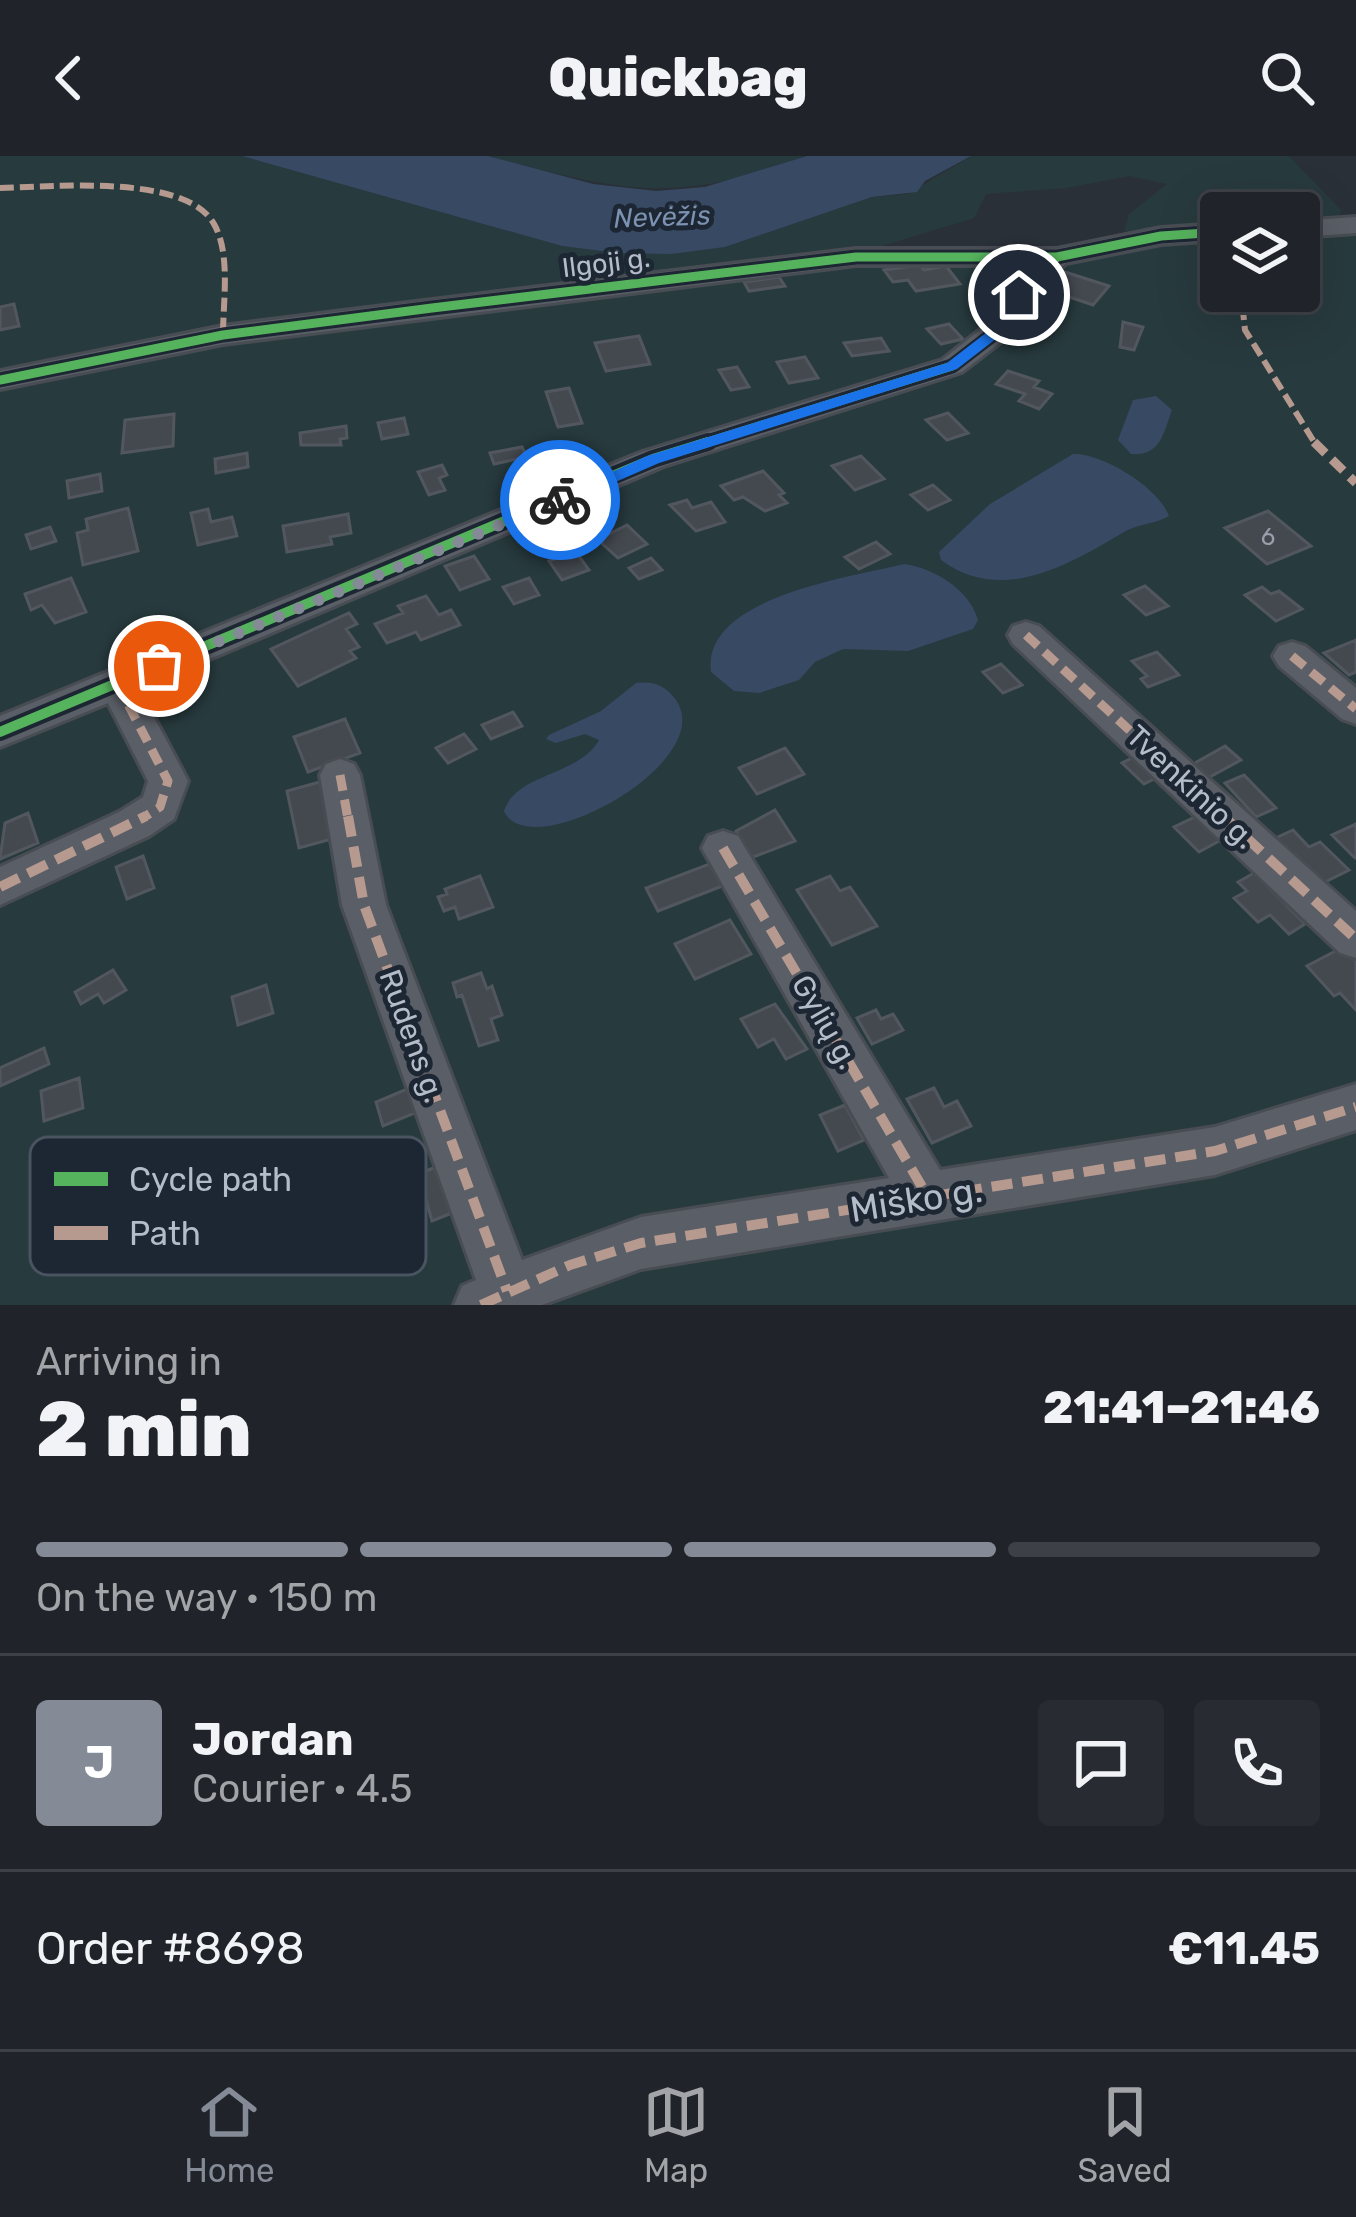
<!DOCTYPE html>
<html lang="en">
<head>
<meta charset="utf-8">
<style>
	body { margin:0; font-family:Rubik,sans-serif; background:#282c32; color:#f1f3f6; height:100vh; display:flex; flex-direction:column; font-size:45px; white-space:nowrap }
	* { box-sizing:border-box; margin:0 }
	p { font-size:39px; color:#a2a4a8 }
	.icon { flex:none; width:66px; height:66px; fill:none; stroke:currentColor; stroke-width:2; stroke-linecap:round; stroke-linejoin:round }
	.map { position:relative; height:1149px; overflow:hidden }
	.drawer { display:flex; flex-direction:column; background:#20242a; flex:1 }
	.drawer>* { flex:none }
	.tools { position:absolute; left:1200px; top:36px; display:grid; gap:24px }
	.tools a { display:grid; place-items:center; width:120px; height:120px; border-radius:12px; background:#20242a; box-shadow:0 12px 48px #0002,0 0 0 3px #3d4147; font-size:60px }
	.pin { position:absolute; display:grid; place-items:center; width:102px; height:102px; color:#fff; margin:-51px; border:6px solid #fff; border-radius:50%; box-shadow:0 3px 12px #0007 }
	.courier { position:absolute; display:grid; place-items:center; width:120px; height:120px; margin:-60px; border:9px solid #1a73e8; border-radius:50%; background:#fff; color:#222; box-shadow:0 3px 15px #0007 }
	.overview em { font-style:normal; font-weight:800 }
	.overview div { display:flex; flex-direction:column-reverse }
	.overview { display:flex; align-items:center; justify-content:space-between; height:204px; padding:0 36px }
	h1 { font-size:78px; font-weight:800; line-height:90px }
	.bar { display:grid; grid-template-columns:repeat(4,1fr); gap:18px 12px; align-content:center; height:144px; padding:0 36px }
	.bar i { height:15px; border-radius:9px; background:#3d4147 }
	.bar .on { background:#848b96 }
	.bar p { grid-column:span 4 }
	.line { display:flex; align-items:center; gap:30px; padding:0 36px; border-top:3px solid #3d4147 }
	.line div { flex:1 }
	.round { display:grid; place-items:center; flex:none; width:126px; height:126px; border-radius:12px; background:#282c32 }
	header { display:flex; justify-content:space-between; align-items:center; height:156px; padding:0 36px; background:#20242a; font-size:54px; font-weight:800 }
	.tab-bar { display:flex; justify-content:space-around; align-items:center; height:168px; border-top:3px solid #3d4147; background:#20242a; font-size:33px; color:#a2a4a8 }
	.tab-bar a { display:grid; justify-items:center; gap:6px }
	.tab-bar .on { color:#848b96 }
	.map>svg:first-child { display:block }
	.green { fill:#273a3e; fill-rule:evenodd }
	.water { fill:#384963 }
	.building { fill:#444950; stroke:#52575f; stroke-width:3 }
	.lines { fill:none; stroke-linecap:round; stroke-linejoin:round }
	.minor-casing { stroke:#484c53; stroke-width:6 }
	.minor { fill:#5a5e66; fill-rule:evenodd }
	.quiet-far2 { stroke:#b69a8f; stroke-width:6; stroke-dasharray:14 6; stroke-linecap:butt }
	.quiet-far1 { stroke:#b69a8f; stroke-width:9; stroke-dasharray:16 9; stroke-linecap:butt }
	.quiet { stroke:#b69a8f; stroke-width:10; stroke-dasharray:21 10; stroke-linecap:butt }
	.cycleway-far1-casing { stroke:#1d2633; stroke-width:15 }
	.cycleway-casing { stroke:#1d2633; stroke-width:18 }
	.cycleway-far1 { stroke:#56b35d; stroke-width:9 }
	.cycleway { stroke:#56b35d; stroke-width:10 }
	.route { fill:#1a73e8 }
	.done { stroke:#848b96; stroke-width:12; stroke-dasharray:0 21.6 }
	.labels { text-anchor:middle; stroke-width:10; stroke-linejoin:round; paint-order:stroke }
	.number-label { font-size:24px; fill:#989fab }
	.far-water-label { font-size:27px; font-style:italic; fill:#7c92b1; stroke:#1d2633 }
	.far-street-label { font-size:27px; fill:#b4bcc9; stroke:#1d2633 }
	.street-label { font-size:30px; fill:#b4bcc9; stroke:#1d2633 }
	.near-street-label { font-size:36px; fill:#b4bcc9; stroke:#1d2633 }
	.key { fill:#1d2633; stroke:#4a5360; stroke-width:3 }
	.key-label { font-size:33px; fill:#b4bcc9 }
</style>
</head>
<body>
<header><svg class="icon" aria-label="back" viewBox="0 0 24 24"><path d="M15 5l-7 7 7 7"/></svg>Quickbag<svg class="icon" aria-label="search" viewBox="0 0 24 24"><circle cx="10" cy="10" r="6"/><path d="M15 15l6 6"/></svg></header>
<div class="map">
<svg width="1356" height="1149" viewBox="0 0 1356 1149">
	<rect width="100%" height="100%" fill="#2a3038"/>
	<path class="green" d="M0,0H242L562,90L617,97L725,91L872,41L908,38L971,0H1289L1341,54L1339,62L1221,57V135H1299V70L1356,69V1149H0ZM1130,20L1167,28L1129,58L1124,77L1043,95L882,90L974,62L986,38L1066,32Z
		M488,0H807C675,50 620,35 488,0Z"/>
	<path class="water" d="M242,0H488L593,28L656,35L705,31L807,0H971L925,25L917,36L872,41L725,91L671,98L617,97L562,90Z
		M1156,240L1172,254C1163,278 1161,300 1131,298L1118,284L1133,244Z
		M1073,298C1103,297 1159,332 1169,360C1155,368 1138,368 1124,376C1068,409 1002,449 941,404L939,396L990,348Z
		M904,408C934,412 970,434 978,464L973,473L908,495L843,493L815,506L799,524L759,537L734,535L711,516C701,441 852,421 904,408Z
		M636,527C654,525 665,529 676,544C719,607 528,711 504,655C516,617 579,620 599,584L585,578L556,587L546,583L549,579L601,555Z"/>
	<path class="building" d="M920,109L924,114L946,110L960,128L916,135L908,124L893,126L884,114Z
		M1065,116L1109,130L1093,149L1048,134Z
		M779,121L785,130L749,135L744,126Z
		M14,148L19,170L0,174V151Z
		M1123,166L1143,171L1134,194L1120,191Z
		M949,168L963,183L941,188L927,173Z
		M639,180L650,208L606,215L595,187Z
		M881,182L889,195L852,200L844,187Z
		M805,201L818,222L789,227L777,206Z
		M737,211L749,231L731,234L719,214Z
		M1008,215L1039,225L1034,231L1052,238L1039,253L1019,245L1025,238L996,228Z
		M569,232L582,267L558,271L546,236Z
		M948,257L968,277L947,284L926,264Z
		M174,258L173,290L122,297L125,264Z
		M404,262L408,278L382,283L378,267Z
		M346,270L347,282L340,283L341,289H301L300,277Z
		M522,291L527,301L494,308L490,297Z
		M247,297L248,311L216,317L215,303Z
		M861,300L884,323L855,334L832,310Z
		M442,309L447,319L439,322L445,334L429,339L418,316Z
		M763,315L784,337L779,339L787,347L765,355L743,341L734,344L721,330Z
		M100,318L102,335L69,342L67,325Z
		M933,329L950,344L928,354L911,339Z
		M687,344L692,352L711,346L725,366L696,375L670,349Z
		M128,352L138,395L83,409L77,377L88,374L86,363Z
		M208,353L211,366L232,361L237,380L198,389L191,357Z
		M1268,355L1311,390L1267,408L1225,372Z
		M348,358L351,377L330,381L332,388L287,396L283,370Z
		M597,366L609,378L627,369L647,388L618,402L585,372Z
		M50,371L56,385L31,393L26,379Z
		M876,386L890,398L859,413L845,401Z
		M576,396L589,414L562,424L549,405Z
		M474,400L489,423L460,434L445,410Z
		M651,402L662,414L639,423L629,412Z
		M71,422L86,456L55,467L42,449L31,454L25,438Z
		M529,422L539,439L514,448L503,431Z
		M1145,430L1168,450L1146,459L1124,439Z
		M1262,431L1271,438L1279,435L1302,453L1276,465L1245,439Z
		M426,440L439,459L451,454L460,469L421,484L416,476L387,487L375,468L403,457L398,450Z
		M349,457L357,468L346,473L359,491L350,495L356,502L298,530L271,493Z
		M1356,484V516L1349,519L1324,497Z
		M1157,496L1179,519L1148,531L1141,523L1147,520L1132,505Z
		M1001,508L1022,529L1003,537L983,516Z
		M513,556L522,570L491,583L482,569Z
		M345,563L360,597L308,616L294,581Z
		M464,578L476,593L448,607L436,592Z
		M1225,590L1241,604L1208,622L1193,608Z
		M785,592L804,618L757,638L739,612Z
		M1140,598L1162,619L1144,628L1122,607Z
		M1244,619L1276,652L1256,661L1225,627Z
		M330,623L343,680L299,692L287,635Z
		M775,654L795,685L751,702L736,675Z
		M28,657L38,687L0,703L5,667Z
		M1197,660L1221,684L1199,696L1174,671Z
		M1356,668V702H1355L1332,679Z
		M1293,674L1309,691L1320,686L1349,714L1313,732L1269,685Z
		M143,700L154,732L127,743L116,711Z
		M712,707L725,729L658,755L646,732Z
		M1254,717L1305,768L1289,778L1270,759L1258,766L1234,742L1247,735L1238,726Z
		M480,720L493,751L459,763L455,751L444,755L438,741L447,738L445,733Z
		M830,720L840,735L850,731L877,770L832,789L797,734Z
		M730,764L751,798L695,823L675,788Z
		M1343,791L1356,805V854L1340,837L1334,840L1307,810Z
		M113,814L126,834L104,847L98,838L81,848L75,836Z
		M481,817L487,833L492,830L502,859L491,863L498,884L479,890L462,839L457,841L453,827Z
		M266,829L273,857L238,869L232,841Z
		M775,848L807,893L786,903L774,883L758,891L741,863Z
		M876,854L881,863L893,858L903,874L872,888L857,862Z
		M44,892L49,908L0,930V912Z
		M79,922L83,952L44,965L41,935Z
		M934,932L944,951L957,945L971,970L932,987L907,943Z
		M407,933L415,957L383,970L376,946Z
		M845,949L864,984L838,995L820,959Z
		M448,1006L462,1053L432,1065L425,1040L417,1043L411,1021Z"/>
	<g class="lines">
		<defs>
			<path id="minor" d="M1356,61V77L1299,81V65Z
				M1221,68V84L1161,88L1066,107L1030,144L1006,182L962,216L664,310L139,533L188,625L174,663L149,680L0,749V711L119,656L143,641L148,625L108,547L0,591V560L642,296L942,204L985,170L1009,133L1034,109H856L223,188L0,233V215L223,170L432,144L856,93H1057L1161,72Z
				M1026,466L1039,470L1356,755V802L1340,797L1013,488L1008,479L1013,470Z
				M1292,486L1305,490L1356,532V568L1342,563L1279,510L1273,500L1279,490Z
				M340,603L354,608L360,619L386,749L522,1104L641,1061L889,1022L702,692L708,680L723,675L738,680L940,1014L1215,971L1356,928V974L1215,1019L641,1113L542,1149H454L462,1130L476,1124L342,749L320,619L326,608Z"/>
		</defs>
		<use href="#minor" class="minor-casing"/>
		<use href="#minor" class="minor"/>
		<path class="quiet-far2" d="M0,32C50,31 186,17 214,68C231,98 223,145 223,179
			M1299,81L1306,72
			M1258,135L1243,155L1245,174L1316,289"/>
		<path class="quiet-far1" d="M1314,286L1356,327
			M1026,479L1226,663
			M1292,500L1356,553
			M117,527L168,625L160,651L141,663
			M340,619L348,663"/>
		<path class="quiet" d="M348,660L364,749L507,1135
			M1223,660L1356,783
			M723,692L928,1041
			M0,731L146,660
			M481,1149L570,1109L641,1087L1215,995L1356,951"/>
		<defs>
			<path id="cycleway-far1" d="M0,224L223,179L432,152L856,101H1057L1161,80L1221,76
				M698,289L952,210L996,176L1019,139L1057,101"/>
			<path id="cycleway" d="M0,576L653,303L708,286"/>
		</defs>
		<use href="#cycleway-far1" class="cycleway-far1-casing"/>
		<use href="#cycleway" class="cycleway-casing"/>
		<use href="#cycleway-far1" class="cycleway-far1"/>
		<use href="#cycleway" class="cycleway"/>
	</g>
	<path class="route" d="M1019,134L1026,139L1001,179L957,213L659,307L565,348L551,344L647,300L947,207L991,173Z"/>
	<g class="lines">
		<path class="done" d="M159,510L560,344"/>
	</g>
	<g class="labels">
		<g class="number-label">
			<text x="1268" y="389">6</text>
		</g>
		<g class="far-water-label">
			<text transform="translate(662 61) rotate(-2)" y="9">Nevėžis</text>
		</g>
		<g class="far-street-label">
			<text transform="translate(606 107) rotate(-7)" y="9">Ilgoji g.</text>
		</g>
		<g class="street-label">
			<text transform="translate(1191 631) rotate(43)" y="10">Tvenkinio g.</text>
			<text transform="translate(825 866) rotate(60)" y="10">Gylių g.</text>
			<text transform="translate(412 880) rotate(70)" y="10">Rudens g.</text>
		</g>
		<g class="near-street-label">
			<text transform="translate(916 1043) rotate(-9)" y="13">Miško g.</text>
		</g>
	</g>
	<rect x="30" y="981" width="396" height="138" rx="18" class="key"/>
	<rect x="54" y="1016" width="54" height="14" fill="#56b35d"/>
	<rect x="54" y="1070" width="54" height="14" fill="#b69a8f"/>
	<g class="key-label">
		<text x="129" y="1035">Cycle path</text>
		<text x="129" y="1089">Path</text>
	</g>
</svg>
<div class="tools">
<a><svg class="icon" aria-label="layers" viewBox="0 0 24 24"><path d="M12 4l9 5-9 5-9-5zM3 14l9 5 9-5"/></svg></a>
</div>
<div class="pin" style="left:159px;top:510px;background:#ea580c"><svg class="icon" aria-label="bag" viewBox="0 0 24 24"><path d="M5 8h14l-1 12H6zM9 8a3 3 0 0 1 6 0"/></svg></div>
<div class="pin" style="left:1019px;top:139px;background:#1f2937"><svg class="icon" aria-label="home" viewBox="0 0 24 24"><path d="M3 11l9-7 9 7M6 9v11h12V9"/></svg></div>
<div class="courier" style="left:560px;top:344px"><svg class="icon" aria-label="bike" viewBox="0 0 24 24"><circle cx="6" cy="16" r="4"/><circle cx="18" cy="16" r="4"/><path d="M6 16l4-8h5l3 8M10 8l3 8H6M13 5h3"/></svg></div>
</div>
<section class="drawer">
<div class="overview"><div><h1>2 min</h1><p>Arriving in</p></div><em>21:41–21:46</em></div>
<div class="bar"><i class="on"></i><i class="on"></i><i class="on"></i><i></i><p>On the way · 150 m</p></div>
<div class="line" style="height:216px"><b class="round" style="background:#848b96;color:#fff">J</b><div><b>Jordan</b><p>Courier · 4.5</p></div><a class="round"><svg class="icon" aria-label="chat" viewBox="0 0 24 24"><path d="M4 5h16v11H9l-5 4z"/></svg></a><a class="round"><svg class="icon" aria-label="phone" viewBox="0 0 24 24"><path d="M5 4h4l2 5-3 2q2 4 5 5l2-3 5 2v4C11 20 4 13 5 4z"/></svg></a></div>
<div class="line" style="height:156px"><div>Order #8698</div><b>€11.45</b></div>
</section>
<nav class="tab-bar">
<a class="on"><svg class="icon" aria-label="home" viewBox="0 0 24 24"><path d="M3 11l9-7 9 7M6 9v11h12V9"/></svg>Home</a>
<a><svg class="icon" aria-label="map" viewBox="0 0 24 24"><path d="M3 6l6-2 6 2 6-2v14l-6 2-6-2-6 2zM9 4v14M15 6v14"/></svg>Map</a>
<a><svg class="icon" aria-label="saved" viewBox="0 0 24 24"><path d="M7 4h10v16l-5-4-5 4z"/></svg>Saved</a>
</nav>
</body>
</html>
